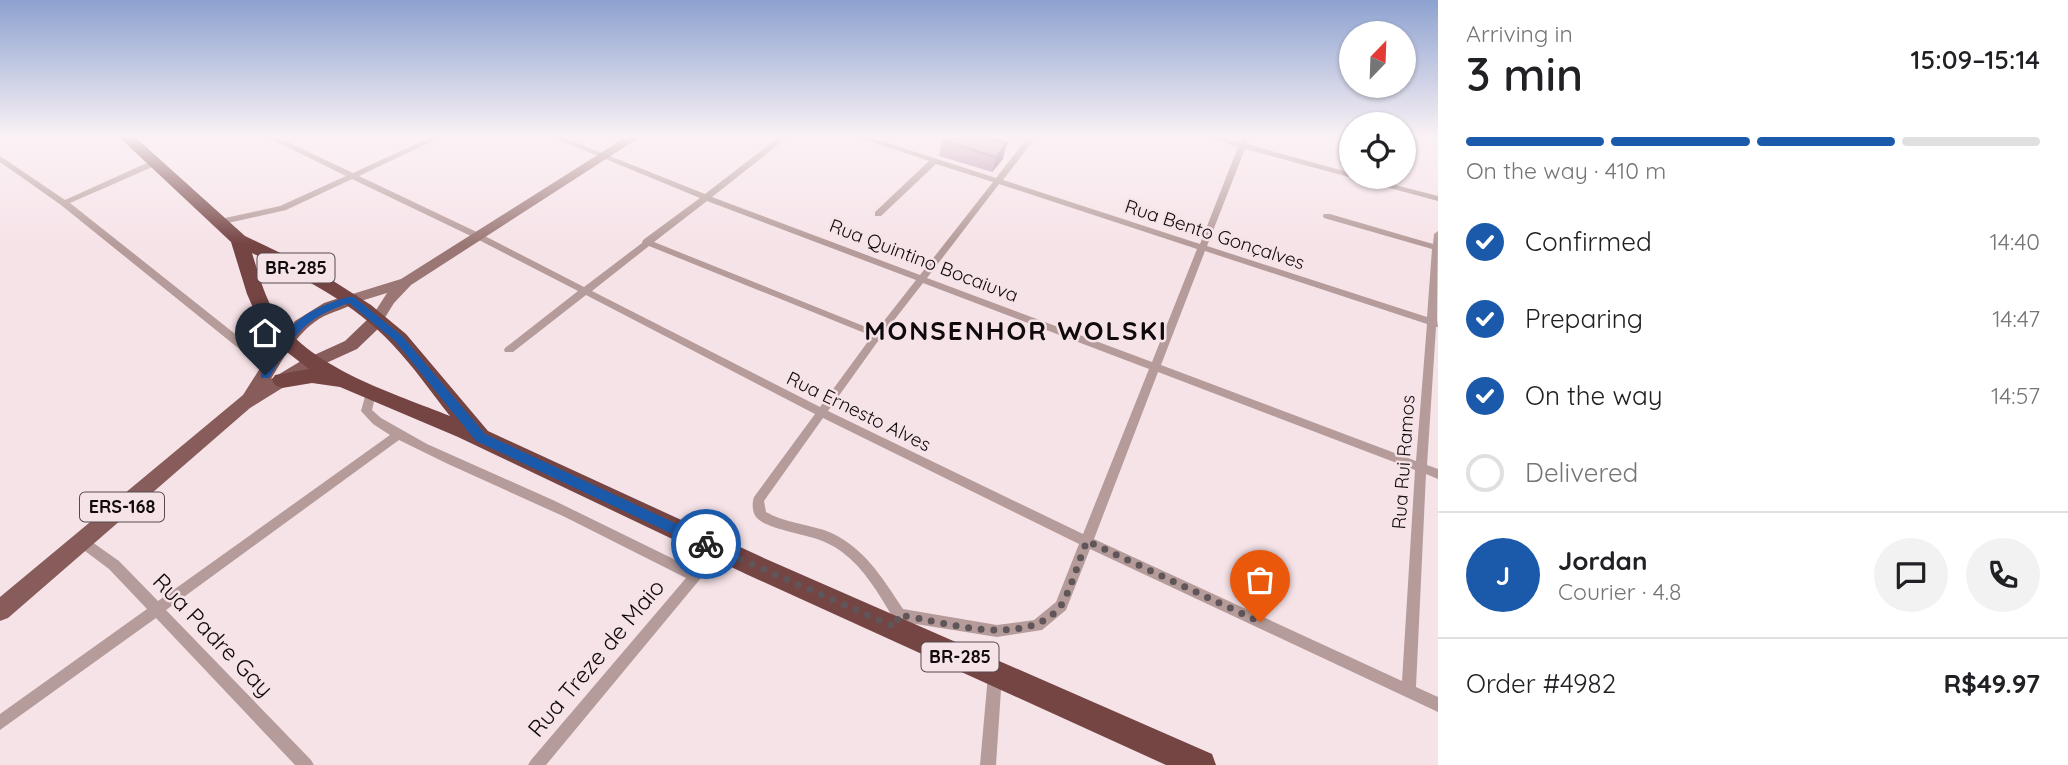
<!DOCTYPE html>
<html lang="en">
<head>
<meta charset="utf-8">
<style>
	body { margin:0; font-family:Quicksand,sans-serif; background:#f2f2f2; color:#202124; height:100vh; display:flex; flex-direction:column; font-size:26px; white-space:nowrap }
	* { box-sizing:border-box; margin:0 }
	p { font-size:23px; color:#757577 }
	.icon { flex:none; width:38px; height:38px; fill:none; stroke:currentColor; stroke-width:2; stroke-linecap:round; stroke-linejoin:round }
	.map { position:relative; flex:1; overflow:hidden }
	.side { display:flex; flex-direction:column; background:#fff; width:630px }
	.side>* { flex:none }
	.needle { width:46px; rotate:23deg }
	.tools { position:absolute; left:1339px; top:21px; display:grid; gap:14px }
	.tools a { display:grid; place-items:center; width:77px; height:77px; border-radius:50%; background:#fff; box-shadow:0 2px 5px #0004; font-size:35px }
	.pin { position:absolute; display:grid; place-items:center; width:60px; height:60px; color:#fff; margin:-72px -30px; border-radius:50% 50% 50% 0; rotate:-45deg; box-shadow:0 0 7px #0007 }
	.pin .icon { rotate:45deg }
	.courier { position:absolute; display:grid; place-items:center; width:70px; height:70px; margin:-35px; border:5px solid #1b59aa; border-radius:50%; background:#fff; color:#222; box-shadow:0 2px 9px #0007 }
	.head em { font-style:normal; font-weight:600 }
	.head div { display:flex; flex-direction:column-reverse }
	.head { display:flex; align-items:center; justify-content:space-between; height:119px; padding:0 28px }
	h1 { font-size:46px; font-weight:600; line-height:52px }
	.bar { display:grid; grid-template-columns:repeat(4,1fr); gap:10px 7px; align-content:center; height:84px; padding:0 28px }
	.bar i { height:9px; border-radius:5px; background:#e0e0e0 }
	.bar .on { background:#1b59aa }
	.bar p { grid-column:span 4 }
	.line { display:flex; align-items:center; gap:18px; padding:0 28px; border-top:2px solid #e0e0e0 }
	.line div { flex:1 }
	.round { display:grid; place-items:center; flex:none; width:74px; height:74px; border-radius:37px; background:#f2f2f2 }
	ol { padding:0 28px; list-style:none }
	li { display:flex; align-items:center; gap:21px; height:77px }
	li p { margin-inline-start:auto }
	li .icon { padding:7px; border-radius:50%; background:#1b59aa; color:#fff; stroke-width:4 }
	li:last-child { color:#757577 }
	li i { width:38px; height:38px; border:4px solid #e0e0e0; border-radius:50% }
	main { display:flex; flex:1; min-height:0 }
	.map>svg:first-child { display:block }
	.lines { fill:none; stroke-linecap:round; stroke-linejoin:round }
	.street { fill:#b59c9a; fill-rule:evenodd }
	.secondary { fill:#9a7775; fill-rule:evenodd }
	.primary { fill:#875c5a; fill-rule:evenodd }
	.highway { fill:#754544; fill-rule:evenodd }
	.wall { fill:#b991aa }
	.shaded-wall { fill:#96768b }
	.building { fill:#d7a9c6; stroke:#96768b; stroke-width:2 }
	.route { fill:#1b59aa }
	.done { stroke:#605659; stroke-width:7; stroke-dasharray:0 12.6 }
	.labels { text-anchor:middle; stroke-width:5; stroke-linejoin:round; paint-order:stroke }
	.shield { fill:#f6e3e8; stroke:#554b4e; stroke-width:2 }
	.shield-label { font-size:18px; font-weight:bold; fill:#100a0c }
	.street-label { font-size:19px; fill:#100a0c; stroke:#f6e3e8 }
	.near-street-label { font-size:23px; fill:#100a0c; stroke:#f6e3e8 }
	.district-label { font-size:26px; font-weight:bold; letter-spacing:2px; fill:#100a0c; stroke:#f6e3e8 }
</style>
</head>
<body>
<main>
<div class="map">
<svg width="1438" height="765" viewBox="0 0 1438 765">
	<rect width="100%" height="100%" fill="#f6e3e8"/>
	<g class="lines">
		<path class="street" d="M267,137H277L353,173L431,137H441L359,176L481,234L584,287L642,243L643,240L700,198L552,137H562L705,194L779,137H788L712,197L920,275L993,182L936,164L881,216H875V212L929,161L858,137H869L996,178L1028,137H1036L1003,180L1200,244L1238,147L1207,137H1219L1240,143L1242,137H1250L1247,144L1351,173V177H1364L1438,196V201L1245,149L1207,246L1427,317L1432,249L1324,218L1323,216L1324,214H1330L1433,244L1434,234L1438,231L1437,320L1438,327H1436L1427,465L1438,469V479L1426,474L1416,687L1438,697V712L1090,549L1066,610L1042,630L997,637L903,622L900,631L895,633L890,631L888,627L892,616C878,593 864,568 842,552C834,546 826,542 817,539C804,534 764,528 756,517C752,512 752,502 754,497L815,414L586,295L513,352H505L504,350L505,348L578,291L475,238L352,179L286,210L219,225L216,224V220L280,206L346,176ZM999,184L1197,249L1152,362L927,278ZM707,201L916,280L876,331L654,242ZM649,246L872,336L820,407L592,291ZM1205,251L1427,324L1416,461L1161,365ZM923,283L1149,369L1083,534L828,411L881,337ZM1158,372L1415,470L1402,681L1094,539ZM823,418L1079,544L1056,602L1034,620L997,625L903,609C882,577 862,544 824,530C804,524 784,522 766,512L764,501Z
			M0,156L65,200L151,161H157V165L70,203L258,352L284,340L289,343L288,345L261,360H253L61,205L0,162Z
			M371,389L376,393L372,410L381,418L427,444L555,501L694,569L715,545L719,544L723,545L725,549L546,765H528L531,760L686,578L565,517L448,464L399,440L166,610L311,760L314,765H295L156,618L0,730V714L147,609L109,569L77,545L75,541L77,537L81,536L85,537L119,561L158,601L390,435L373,424L361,411L366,393Z
			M995,668L1000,670L1002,675L996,765H980L988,675L990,670Z"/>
		<path class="secondary" d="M626,137H640L411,285L394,303L381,324H371L369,321L387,293L351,304L344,299L346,296L401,279Z"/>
		<path class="primary" d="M351,294L357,295L359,299C350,309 331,311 319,319C297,333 284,357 271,379L301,361L345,341L370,317H382L384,321L382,325L357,349L313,369L250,408L8,618L0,621V597L243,395L276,343L295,321L324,303Z"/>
		<path class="highway" d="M119,137H135L245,236L316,270L371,305L406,334L488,431L766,559L1212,754L1216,765H1166L748,575L458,437L340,387L312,383L282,388L275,385L272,380L275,375L309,369L279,346L258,319L247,294L231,242ZM252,253C302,277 354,303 392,344C413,366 431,392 450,416C396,394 312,369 278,318C265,299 259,275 252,253Z"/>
	</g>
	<path class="wall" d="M942,140L1003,159L992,172L939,156Z"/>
	<path class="shaded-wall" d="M1007,143L1003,159L992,172L996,157Z"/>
	<path class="building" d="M945,137H985L1007,143L996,157L942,140Z"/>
	<linearGradient id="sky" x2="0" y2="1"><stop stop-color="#8da2d0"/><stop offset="0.56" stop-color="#fbf2f5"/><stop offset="1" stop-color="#fbf2f5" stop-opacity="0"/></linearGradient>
	<rect width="1438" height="244" fill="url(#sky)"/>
	<path class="route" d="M347,297H354L402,336L485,434L711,540V548H702L476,441L395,341L349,303C300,320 295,336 269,378H261V372C291,326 292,315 347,297Z"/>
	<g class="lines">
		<path class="done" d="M706,544L895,627L899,615C946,622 1025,649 1060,607C1069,595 1080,557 1087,541L1260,622"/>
	</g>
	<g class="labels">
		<g class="shield">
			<rect x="257.5" y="253.5" width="77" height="29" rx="5"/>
			<rect x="80" y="492.5" width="84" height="29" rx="5"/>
			<rect x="921.5" y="642.5" width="77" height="29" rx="5"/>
		</g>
		<g class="shield-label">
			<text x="296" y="274">BR-285</text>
			<text x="122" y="513">ERS-168</text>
			<text x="960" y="663">BR-285</text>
		</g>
		<g class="street-label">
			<text transform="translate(1215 234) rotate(18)" y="7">Rua Bento Gonçalves</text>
			<text transform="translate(924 260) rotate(21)" y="7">Rua Quintino Bocaiuva</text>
			<text transform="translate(859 411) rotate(26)" y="7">Rua Ernesto Alves</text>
			<text transform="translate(1403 462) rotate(-86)" y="7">Rua Rui Ramos</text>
		</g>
		<g class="near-street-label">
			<text transform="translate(213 635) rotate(46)" y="8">Rua Padre Gay</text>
			<text transform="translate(596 658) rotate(-50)" y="8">Rua Treze de Maio</text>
		</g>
		<g class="district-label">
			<text x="1016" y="340">MONSENHOR WOLSKI</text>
		</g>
	</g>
</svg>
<div class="tools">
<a><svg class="needle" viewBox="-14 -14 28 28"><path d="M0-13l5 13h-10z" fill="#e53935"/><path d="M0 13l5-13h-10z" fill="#757577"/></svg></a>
<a><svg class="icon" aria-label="locate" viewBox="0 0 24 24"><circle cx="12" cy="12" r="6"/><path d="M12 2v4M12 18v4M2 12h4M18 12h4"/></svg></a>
</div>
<div class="pin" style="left:1260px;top:622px;background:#ea580c"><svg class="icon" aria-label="bag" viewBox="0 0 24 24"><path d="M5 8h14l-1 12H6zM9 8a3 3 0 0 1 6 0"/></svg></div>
<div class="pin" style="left:265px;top:375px;background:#1f2937"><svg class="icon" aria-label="home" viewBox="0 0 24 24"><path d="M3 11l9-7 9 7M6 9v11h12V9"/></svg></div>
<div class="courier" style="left:706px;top:544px"><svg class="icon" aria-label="bike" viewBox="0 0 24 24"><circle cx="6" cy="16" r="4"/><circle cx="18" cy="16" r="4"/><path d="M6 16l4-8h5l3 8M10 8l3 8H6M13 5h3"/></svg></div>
</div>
<section class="side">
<div class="head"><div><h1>3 min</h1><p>Arriving in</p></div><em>15:09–15:14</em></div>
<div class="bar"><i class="on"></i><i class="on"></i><i class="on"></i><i></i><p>On the way · 410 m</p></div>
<ol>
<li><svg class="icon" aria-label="check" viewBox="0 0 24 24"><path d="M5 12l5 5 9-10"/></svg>Confirmed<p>14:40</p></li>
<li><svg class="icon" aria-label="check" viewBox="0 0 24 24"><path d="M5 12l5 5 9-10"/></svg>Preparing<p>14:47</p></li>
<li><svg class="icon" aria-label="check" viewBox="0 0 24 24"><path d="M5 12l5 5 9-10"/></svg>On the way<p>14:57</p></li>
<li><i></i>Delivered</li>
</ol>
<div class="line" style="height:126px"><b class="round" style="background:#1b59aa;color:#fff">J</b><div><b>Jordan</b><p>Courier · 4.8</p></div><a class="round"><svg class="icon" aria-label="chat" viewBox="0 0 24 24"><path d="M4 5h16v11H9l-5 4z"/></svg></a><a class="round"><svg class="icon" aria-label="phone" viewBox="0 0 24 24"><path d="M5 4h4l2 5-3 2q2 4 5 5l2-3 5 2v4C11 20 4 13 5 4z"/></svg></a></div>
<div class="line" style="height:91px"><div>Order #4982</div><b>R$49.97</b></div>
</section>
</main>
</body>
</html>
